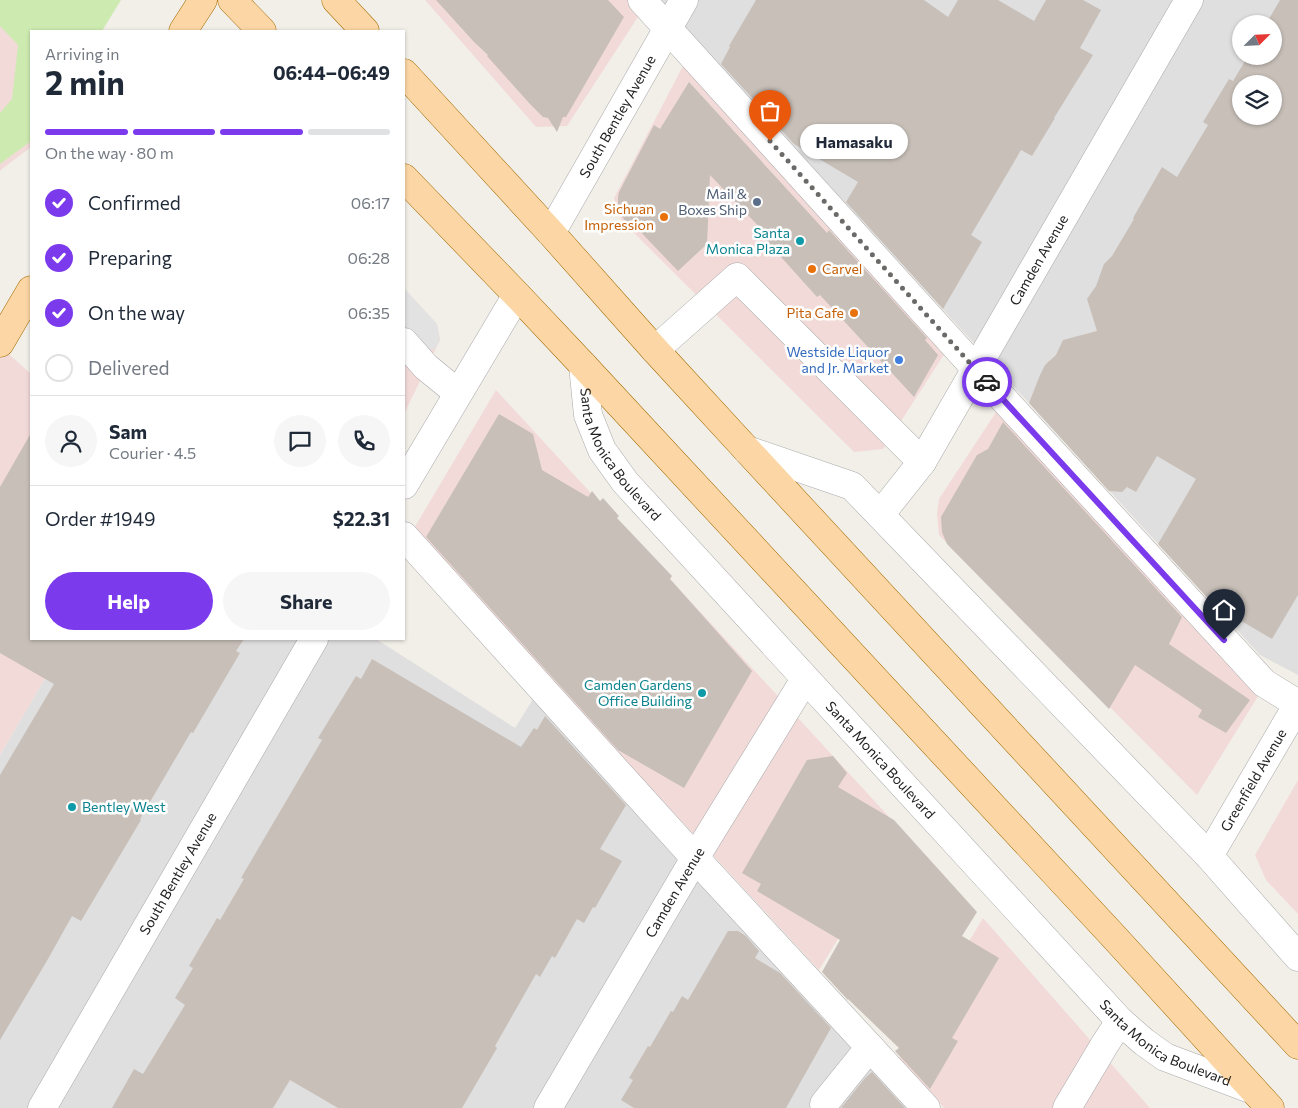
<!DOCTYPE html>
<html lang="en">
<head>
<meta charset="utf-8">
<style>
	body { margin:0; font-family:Commissioner,sans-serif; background:#f6f6f7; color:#1f2937; height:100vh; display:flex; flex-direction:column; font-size:19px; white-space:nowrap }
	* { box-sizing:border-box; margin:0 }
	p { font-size:16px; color:#747a83 }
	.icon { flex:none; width:28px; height:28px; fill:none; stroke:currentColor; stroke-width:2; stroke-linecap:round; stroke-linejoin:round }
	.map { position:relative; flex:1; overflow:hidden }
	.drawer { position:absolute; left:30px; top:30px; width:375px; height:610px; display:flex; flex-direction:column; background:#fff; border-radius:0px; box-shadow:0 1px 4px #0004 }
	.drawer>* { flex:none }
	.needle { width:32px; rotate:66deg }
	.fabs { position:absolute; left:1232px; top:15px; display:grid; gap:10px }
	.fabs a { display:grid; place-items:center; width:50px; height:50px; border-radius:50%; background:#fff; box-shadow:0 1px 4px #0004; font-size:25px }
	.pin { position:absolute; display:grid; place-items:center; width:42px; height:42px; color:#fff; margin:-51px -21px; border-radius:50% 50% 50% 0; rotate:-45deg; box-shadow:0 0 5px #0007 }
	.pin .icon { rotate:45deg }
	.courier { position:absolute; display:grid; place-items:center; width:50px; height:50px; margin:-25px; border:4px solid #7c3aed; border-radius:50%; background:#fff; color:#222; box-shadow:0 1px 6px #0007 }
	.bubble { position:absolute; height:35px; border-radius:18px; background:#fff; box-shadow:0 1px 4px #0004; font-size:16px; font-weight:700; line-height:35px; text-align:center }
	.overview em { font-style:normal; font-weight:700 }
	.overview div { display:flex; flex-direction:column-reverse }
	.overview { display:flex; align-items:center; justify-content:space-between; height:85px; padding:0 15px }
	h1 { font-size:32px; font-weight:700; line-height:38px }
	.bar { display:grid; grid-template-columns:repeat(4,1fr); gap:8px 5px; align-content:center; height:60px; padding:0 15px }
	.bar i { height:6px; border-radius:4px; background:#e0e1e3 }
	.bar .current { background:#7c3aed }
	.bar p { grid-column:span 4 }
	.line { display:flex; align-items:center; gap:12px; padding:0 15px; border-top:1px solid #e0e1e3 }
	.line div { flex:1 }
	.round { display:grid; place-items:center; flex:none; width:52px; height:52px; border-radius:26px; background:#f6f6f7 }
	ol { padding:0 15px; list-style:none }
	li { display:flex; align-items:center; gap:15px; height:55px }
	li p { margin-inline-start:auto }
	li .icon { padding:5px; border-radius:50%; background:#7c3aed; color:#fff; stroke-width:4 }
	li:last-child { color:#747a83 }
	li i { width:28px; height:28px; border:2px solid #e0e1e3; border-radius:50% }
	.primary-button { display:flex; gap:10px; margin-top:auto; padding:10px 15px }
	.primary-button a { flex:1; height:58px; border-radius:30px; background:#7c3aed; color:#fff; font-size:20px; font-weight:700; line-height:58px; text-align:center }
	.primary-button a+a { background:#f6f6f7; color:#1f2937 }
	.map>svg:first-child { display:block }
	.residential { fill:#e0dfdf; fill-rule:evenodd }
	.commercial { fill:#f2dad9 }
	.grass { fill:#cdebb0 }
	.parking { fill:#e2e2e2 }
	.building { fill:#c7bfb8; fill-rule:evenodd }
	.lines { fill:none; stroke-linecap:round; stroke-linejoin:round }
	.minor-casing { stroke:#a9a9a9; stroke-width:29 }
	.major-casing { stroke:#a06b00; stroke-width:29 }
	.minor { stroke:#fff; stroke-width:28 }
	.major { stroke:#fcd6a4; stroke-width:28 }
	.done { stroke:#6b6a68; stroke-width:5; stroke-dasharray:0 9 }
	.route { stroke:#7c3aed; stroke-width:6 }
	.service-dot { fill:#5c6f8a; stroke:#fff; stroke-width:2 }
	.food-dot { fill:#e8710a; stroke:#fff; stroke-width:2 }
	.culture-dot { fill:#0f9aa8; stroke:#fff; stroke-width:2 }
	.shop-dot { fill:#3f7fe0; stroke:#fff; stroke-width:2 }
	.labels { text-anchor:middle; stroke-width:5; stroke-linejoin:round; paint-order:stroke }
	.street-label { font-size:14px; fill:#222; stroke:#fff }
	.service-label { font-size:14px; fill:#4e5e75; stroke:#fff; text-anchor:end }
	.food-label { font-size:14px; fill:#c56008; stroke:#fff; text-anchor:end }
	.culture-label { font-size:14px; fill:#0d838f; stroke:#fff; text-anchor:end }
	.shop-label { font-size:14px; fill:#366cbe; stroke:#fff; text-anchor:end }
</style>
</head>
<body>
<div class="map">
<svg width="1298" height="1108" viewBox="0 0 1298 1108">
	<rect width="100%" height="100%" fill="#f2efe9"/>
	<path class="residential" d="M659,0H1298V675L1260,655ZM1241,24H1274V56H1241ZM1241,84H1274V116H1241Z
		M68,639H376L515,728L535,696L915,1108H0V755Z"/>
	<path class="commercial" d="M0,0L31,31V147L2,169L0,171Z
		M425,0H649L567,126L536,127Z
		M684,64L947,350L883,449L854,452L622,221L617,210L614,198Z
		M404,289L437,324L440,340L404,414Z
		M0,346L31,374V639H68L0,755Z
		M496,390L903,832L819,970L413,530Z
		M1000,406L1260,693L1197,795L939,535L937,514L939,499Z
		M1298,780V914L1266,880L1255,855Z
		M983,918L1150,1108H944L899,1058Z"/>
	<path class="grass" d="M0,0H121L102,31H31V141L0,164V113L12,99L18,45L0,26Z"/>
	<path class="parking" d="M404,288L437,324L440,340L435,349L404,352Z"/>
	<path class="building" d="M436,0H608L624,17L566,117H563L557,132L548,118L543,117L530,104L487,56L488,55L474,42Z
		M756,0H924L948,17L958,0H998L1034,21L1046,0H1083L1101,10L1080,48L1093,55L1054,118H1055L1032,156L1021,150L997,191L971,235L982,242L943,309L846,202L858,182L794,144L721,64L730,47L729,46Z
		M1280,0H1298V595L1272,639L1214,605L1158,544L1196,479L1157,456L1136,492L1127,487L1122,492L1109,491L1029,403L1040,375L1045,365L1056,355L1063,340L1097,331L1087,299L1096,286L1104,264L1112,256L1134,219L1133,218L1162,167L1177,177L1208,125L1203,122L1229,79L1233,81L1248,56H1274V24H1266ZM1241,84H1274V116H1241Z
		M689,82L827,233L829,230L927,338L925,340L938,355L914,397L820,295L817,297L763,237L766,234L710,175L707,244L678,271L632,223L628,227L620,212L618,204V197L619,192L654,125L660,129Z
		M499,414L533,434L542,470L588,497L592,491L600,501L603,498L619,516L617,518L672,576L670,579L752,671L684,788L618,750L426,537Z
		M1003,422L1182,617L1169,644L1250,700L1226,733L1198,717L1202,710L1135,665L1109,709L947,544L942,532L941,517L977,455L988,449Z
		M31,433V639H244L236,651L240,653L193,733L191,732L140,819L141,820L81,921L72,916L48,959L0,1040V775L54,684L0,653V487Z
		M372,659L521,747L534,728L537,730L545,716L626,805L600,849L622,861L595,908L593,907L584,923L577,919L555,958L552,956L540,977L536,974L495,1046L497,1048L462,1108H338L290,1080L273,1108H112L134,1069L143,1074L185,1005L175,998L193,968L189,966L217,918L220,920L244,879L241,878L322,740L318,738L356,676L361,679Z
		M833,756L847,773L838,787L894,820L977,912L962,936L999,958L952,1038L958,1041L930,1089L895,1051L899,1048L848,999V1000L822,972L840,940L757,891L761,884L742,873L807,760Z
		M728,931H738L746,936L759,951L755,958L780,973L831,1028L786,1108H634L621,1100L633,1080L629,1078L648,1046L650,1047L671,1011L673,1012L682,996L688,1000Z
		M872,1072L905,1108H841L865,1078Z"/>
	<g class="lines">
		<defs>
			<g id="minor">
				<path d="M642,0L976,369L1264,683L1298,704"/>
				<path id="s1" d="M551,233L684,0"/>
				<path d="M404,342L426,367L458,393"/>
				<path d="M655,350L737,277L922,462"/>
				<path id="s2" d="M583,365L588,415L602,450L625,482L1120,1021L1144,1042L1165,1057L1253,1090"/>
				<path d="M747,450L852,486L1209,856L1298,957"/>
				<path d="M404,485L517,295"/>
				<path id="s3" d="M880,515L922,462L1189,0"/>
				<path d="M404,536L695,858L926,1108"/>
				<path id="s4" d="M1209,856L1298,704"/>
				<path d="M824,1104L870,1047"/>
				<path id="s5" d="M42,1108L314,639"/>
				<path id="s6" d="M548,1108L695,858L805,679"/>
				<path d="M1067,1108L1105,1044L1120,1021"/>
			</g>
			<path id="major" d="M232,0L262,31
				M336,0L365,31
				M183,31L203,0
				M404,73L551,233L655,350L747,450L1298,1045
				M404,178L517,295L583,365L1116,939L1270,1108
				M0,343L31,290"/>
		</defs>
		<use href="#minor" class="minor-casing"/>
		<use href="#major" class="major-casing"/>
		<use href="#minor" class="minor"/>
		<use href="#major" class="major"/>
	</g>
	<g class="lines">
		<path class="done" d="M770,141L987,382"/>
		<path class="route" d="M987,382L1224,640"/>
	</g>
	<circle class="service-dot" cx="757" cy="202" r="5"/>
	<g class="food-dot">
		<circle cx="664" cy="217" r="5"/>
		<circle cx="812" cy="269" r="5"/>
		<circle cx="854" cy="313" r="5"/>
	</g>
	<g class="culture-dot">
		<circle cx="800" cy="241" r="5"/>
		<circle cx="702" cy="693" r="5"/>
		<circle cx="72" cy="807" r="5"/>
	</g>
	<circle class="shop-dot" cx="899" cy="360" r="5"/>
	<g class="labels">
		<g class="street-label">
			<text dy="5" stroke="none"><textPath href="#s1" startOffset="134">South Bentley Avenue</textPath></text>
			<text dy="5" stroke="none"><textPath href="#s3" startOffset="301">Camden Avenue</textPath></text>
			<text dy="5" stroke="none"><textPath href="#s2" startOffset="100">Santa Monica Boulevard</textPath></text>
			<text dy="5" stroke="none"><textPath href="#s2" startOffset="505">Santa Monica Boulevard</textPath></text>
			<text dy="5" stroke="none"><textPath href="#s4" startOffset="88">Greenfield Avenue</textPath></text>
			<text dy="5" stroke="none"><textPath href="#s5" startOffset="271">South Bentley Avenue</textPath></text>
			<text dy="5" stroke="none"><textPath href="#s6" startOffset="250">Camden Avenue</textPath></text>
			<text dy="5" stroke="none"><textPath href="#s2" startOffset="910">Santa Monica Boulevard</textPath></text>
		</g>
		<g class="service-label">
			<text x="747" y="199">Mail &amp;<tspan x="747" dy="16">Boxes Ship</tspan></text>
		</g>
		<g class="food-label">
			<text x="654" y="214">Sichuan<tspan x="654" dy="16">Impression</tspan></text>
			<text x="822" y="274" text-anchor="start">Carvel</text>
			<text x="844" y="318">Pita Cafe</text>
		</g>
		<g class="culture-label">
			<text x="790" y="238">Santa<tspan x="790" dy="16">Monica Plaza</tspan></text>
			<text x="692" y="690">Camden Gardens<tspan x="692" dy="16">Office Building</tspan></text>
			<text x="82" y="812" text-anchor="start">Bentley West</text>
		</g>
		<g class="shop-label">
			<text x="889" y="357">Westside Liquor<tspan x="889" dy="16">and Jr. Market</tspan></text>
		</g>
	</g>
</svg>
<div class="fabs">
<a><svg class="needle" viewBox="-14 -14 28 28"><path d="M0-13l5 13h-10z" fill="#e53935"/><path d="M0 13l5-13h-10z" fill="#747a83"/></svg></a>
<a><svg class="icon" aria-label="layers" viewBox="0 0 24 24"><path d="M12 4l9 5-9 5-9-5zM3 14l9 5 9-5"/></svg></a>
</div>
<div class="pin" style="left:770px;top:141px;background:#ea580c"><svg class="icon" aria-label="bag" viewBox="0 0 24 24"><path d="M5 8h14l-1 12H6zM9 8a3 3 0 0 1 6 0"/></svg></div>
<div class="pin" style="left:1224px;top:640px;background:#1f2937"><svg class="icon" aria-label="home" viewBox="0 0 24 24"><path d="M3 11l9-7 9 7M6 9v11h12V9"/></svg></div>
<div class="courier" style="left:987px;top:382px"><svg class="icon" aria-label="car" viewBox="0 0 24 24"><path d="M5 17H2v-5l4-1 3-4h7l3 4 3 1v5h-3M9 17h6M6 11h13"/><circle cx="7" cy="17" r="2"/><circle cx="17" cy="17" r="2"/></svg></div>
<div class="bubble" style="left:800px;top:124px;width:108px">Hamasaku</div>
<section class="drawer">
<div class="overview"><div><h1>2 min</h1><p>Arriving in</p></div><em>06:44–06:49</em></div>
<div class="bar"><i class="current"></i><i class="current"></i><i class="current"></i><i></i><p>On the way · 80 m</p></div>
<ol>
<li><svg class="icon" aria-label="check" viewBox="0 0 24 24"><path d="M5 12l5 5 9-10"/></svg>Confirmed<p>06:17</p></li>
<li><svg class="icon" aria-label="check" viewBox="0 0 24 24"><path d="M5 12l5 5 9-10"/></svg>Preparing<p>06:28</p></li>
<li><svg class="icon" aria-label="check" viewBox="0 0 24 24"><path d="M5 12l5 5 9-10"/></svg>On the way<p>06:35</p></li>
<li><i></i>Delivered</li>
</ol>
<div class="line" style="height:90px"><a class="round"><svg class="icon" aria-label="person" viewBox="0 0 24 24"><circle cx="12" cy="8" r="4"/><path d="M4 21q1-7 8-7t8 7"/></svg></a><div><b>Sam</b><p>Courier · 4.5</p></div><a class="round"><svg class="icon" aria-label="chat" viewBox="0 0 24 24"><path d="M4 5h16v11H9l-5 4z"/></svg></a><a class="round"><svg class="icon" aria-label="phone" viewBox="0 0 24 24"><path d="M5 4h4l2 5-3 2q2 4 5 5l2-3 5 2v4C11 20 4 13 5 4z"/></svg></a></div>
<div class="line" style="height:65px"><div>Order #1949</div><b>$22.31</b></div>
<div class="primary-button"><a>Help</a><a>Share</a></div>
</section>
</div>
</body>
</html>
